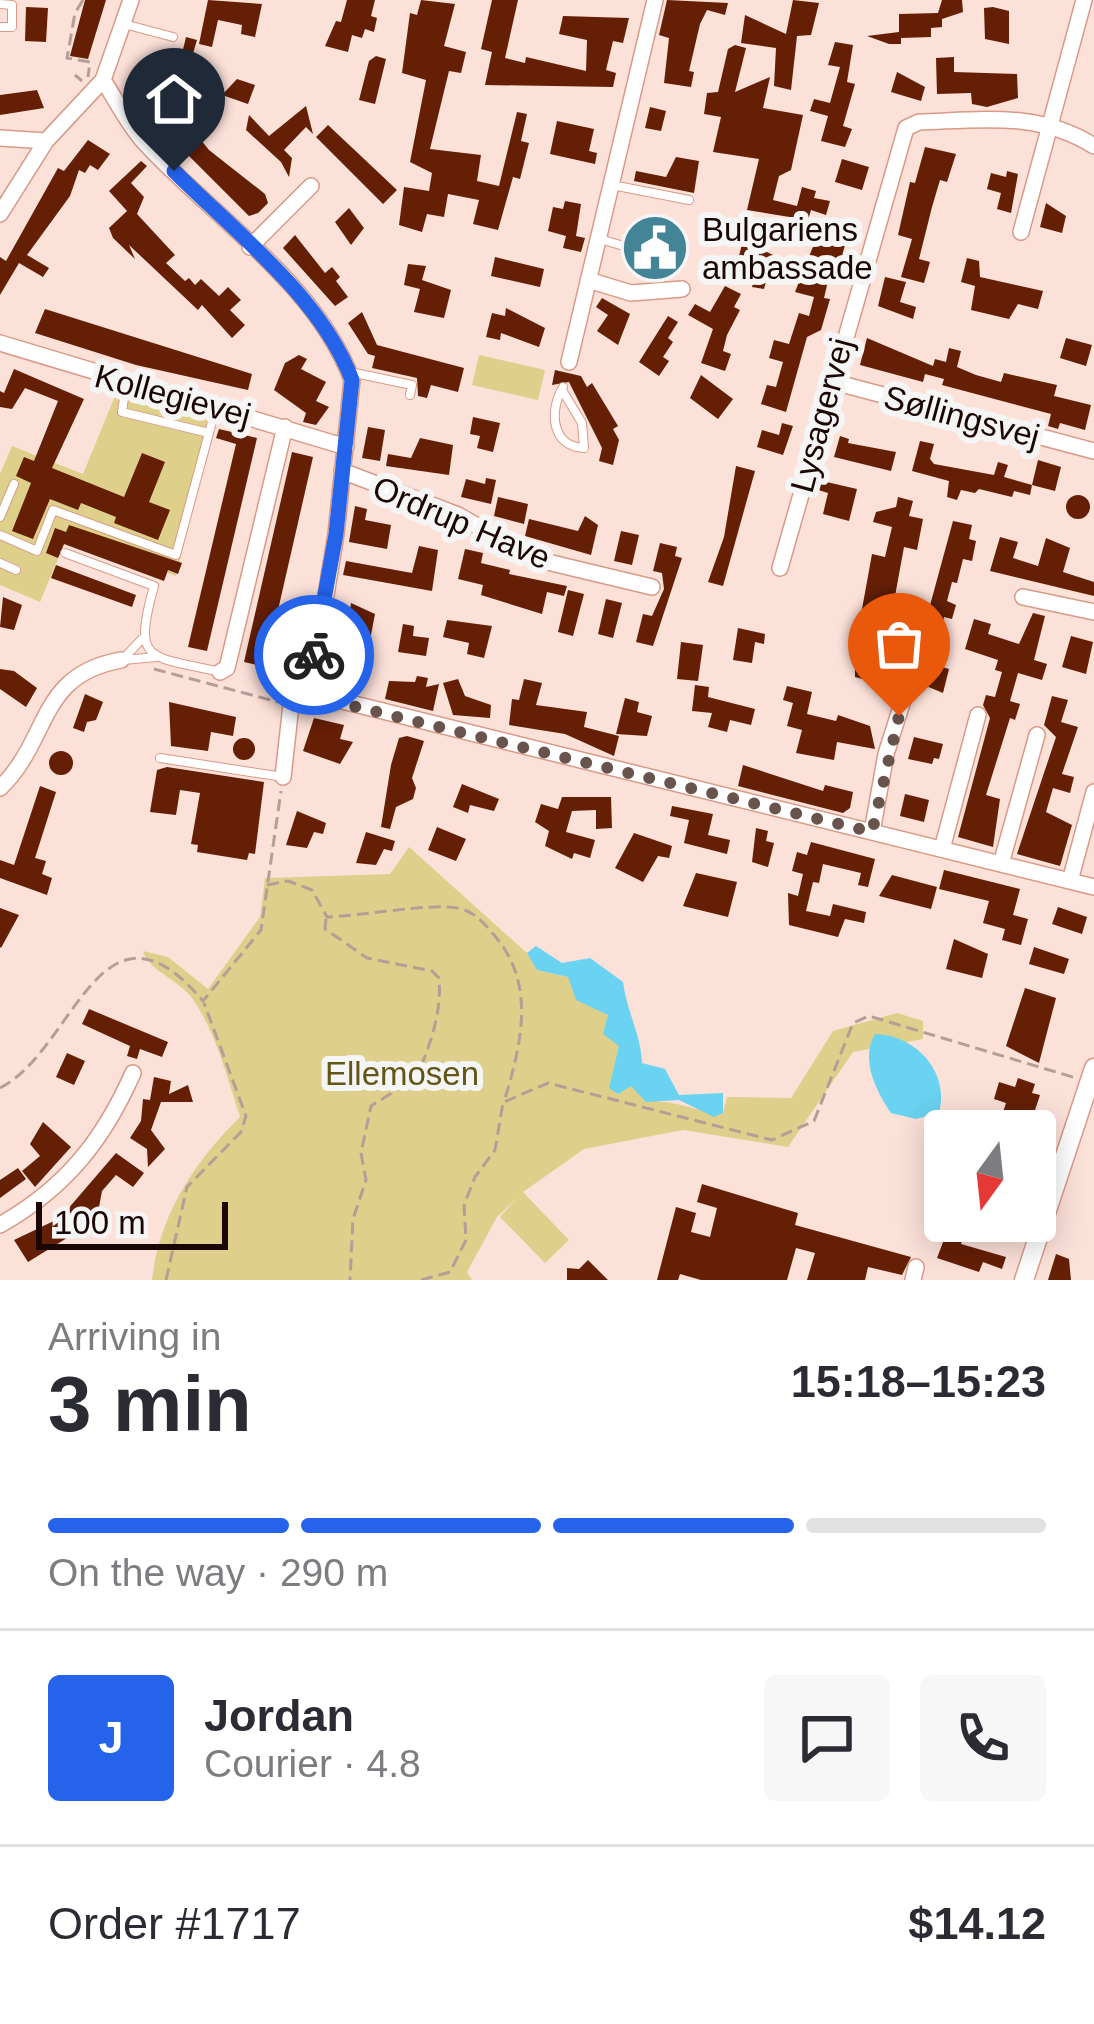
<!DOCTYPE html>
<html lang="en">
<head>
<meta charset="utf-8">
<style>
	body { margin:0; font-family:Arial,sans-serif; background:#f7f7f7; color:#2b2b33; height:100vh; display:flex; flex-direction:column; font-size:45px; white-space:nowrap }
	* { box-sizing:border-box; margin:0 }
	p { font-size:39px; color:#7c7c81 }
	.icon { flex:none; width:66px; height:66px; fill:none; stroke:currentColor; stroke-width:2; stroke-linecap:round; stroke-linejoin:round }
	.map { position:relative; height:1280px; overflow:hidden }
	.details { display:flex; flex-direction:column; background:#fff; flex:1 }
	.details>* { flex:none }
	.needle { width:78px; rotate:195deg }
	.buttons { position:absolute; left:924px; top:1110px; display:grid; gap:24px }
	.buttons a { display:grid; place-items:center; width:132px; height:132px; border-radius:12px; background:#fff; box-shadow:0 6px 30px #0003; font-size:60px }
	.scale { position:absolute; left:36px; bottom:30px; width:192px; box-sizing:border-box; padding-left:12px; border:6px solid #1a0602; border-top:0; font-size:33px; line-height:42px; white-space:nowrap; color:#1a0602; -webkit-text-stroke:9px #f5f5f5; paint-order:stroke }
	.pin { position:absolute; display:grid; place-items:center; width:102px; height:102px; color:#fff; margin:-123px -51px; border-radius:50% 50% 50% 0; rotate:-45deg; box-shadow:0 0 12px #0007 }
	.pin .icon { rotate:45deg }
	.courier { position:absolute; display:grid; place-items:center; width:120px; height:120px; margin:-60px; border:9px solid #2563eb; border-radius:50%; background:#fff; color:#222; box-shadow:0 3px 15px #0007 }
	.summary em { font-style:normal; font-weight:700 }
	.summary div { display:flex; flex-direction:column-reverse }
	.summary { display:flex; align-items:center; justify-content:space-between; height:204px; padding:0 48px }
	h1 { font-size:78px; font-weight:700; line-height:90px }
	.bar { display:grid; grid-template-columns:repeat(4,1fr); gap:18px 12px; align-content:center; height:144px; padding:0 48px }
	.bar i { height:15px; border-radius:9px; background:#e1e1e2 }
	.bar .current { background:#2563eb }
	.bar p { grid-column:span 4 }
	.line { display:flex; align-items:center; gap:30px; padding:0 48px; border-top:3px solid #e1e1e2 }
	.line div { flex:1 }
	.round { display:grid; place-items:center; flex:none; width:126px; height:126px; border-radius:12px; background:#f7f7f7 }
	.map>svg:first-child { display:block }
	.green { fill:#ded08b }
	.water { fill:#69d3f1 }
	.building { fill:#641f05 }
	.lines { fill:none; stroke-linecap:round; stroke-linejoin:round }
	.service-casing { stroke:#d89a87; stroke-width:10 }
	.minor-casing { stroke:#d89a87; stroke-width:18 }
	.tertiary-casing { stroke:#d89a87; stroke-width:21 }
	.path { stroke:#b69d96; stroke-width:3; stroke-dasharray:12 6; stroke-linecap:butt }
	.service { stroke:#fff; stroke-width:8 }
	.minor { stroke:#fff; stroke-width:15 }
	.tertiary { stroke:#fff; stroke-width:18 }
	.done { stroke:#69534d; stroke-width:12; stroke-dasharray:0 21.6 }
	.route { stroke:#2563eb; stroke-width:15 }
	.labels { text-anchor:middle; stroke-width:12; stroke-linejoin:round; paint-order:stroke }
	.poi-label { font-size:33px; fill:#1a0602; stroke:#f5f5f5; text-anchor:start }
	.street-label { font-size:33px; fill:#1a0602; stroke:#f5f5f5 }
	.park-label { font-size:33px; fill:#625617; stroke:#f5f5f5 }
</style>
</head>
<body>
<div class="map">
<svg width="1094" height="1280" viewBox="0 0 1094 1280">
	<rect width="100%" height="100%" fill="#fce1d9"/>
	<path class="green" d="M479,355L545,370L538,400L472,385Z
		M117,391L215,418L176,576L67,537L40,602L0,585V474L12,446L83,474Z
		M409,847L527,953L537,970L568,977C577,997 598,999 608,1016C629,1051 610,1064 646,1101C676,1100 694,1111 723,1113L727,1097L791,1098L833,1031L897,1013L923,1021V1039L853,1052L788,1147L683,1130L584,1149L523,1192L569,1240L545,1263L500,1217L516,1199L497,1217L467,1272L472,1280H152C159,1215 195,1161 240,1117C227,1077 216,1032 192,998C179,980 149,971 143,951L168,957L208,989L260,917L265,878L390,874Z"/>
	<path class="water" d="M536,946L562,963L590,958L623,982C627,1012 641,1035 642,1063L665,1069L679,1095L723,1093V1113L714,1117L679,1100L646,1102L631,1086L618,1094L609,1088L619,1046L603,1034L608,1015L576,1000L568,977L537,970L527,953Z
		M875,1034C916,1035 950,1072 939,1113L916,1119L891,1113C876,1091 860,1059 875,1034Z"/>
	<path class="building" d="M85,0H106L88,59L70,56Z
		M208,0L262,4L255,37L241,34L242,25L218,20L212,47L199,44Z
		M347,0H375L371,16L377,18L374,32L365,29L362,38L352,35L348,52L325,46L336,21L341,22Z
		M421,0L455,4L444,46L466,52L461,73L449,71L430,149L481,155L477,181L499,186L517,112L527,114L521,141L529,143L520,179L513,177L498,230L473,224L479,200L448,194L444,217L427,214L422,232L399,225L404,187L429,191L432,173L410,162L426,80L402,73L410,13L417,15Z
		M492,0H518L505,58L525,63L526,57L586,71L587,40L559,34L563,16L629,18L623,43L613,41L606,70L616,73L613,87L485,85L492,52L481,49Z
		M667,0L728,3L725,15L707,10L700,24L689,71L694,72L691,87L664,83L669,38L659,35Z
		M793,0L819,3L811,35L797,36L791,90L774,86L776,48L741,43L745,15L786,34Z
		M942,0H962L963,12L942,19V27L931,28V37L901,38V44H889L867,36L899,32V14L938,13Z
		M26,7L48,8L46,42L25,41Z
		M993,7L1009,11V44L985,39L984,8Z
		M186,37L197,40L185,80L161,68L166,51L182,54Z
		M835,42L853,45L847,82L855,84L843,126L852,129L845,147L821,141L828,116L810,111L814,99L830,103L840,67L828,65Z
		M735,45L746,48L735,92L770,77L763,108L803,115L791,170L779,176L773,200L797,206L802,187L816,191L814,198L830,201L826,215L811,210L808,220L747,210L759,159L713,152L721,117L704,114L707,93L718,92L728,49Z
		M376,56L386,59L375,104L359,100L369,61Z
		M954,57V72L1017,74L1018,98L987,107L972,104L971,93L937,94L936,58Z
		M897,72L925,87L921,101L891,92Z
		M237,79L255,85L248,104L222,95Z
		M37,90L44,108L0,115V95Z
		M163,93L209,150L265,194L268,203L258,213L249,216L162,129L148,107Z
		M306,106L313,134L306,127L284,150L292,158L289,177L281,162L246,130L249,115L269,136Z
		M650,107L666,111L661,131L645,128Z
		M557,121L594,129L589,151L597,153L595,164L550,154Z
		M328,125L397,190L383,204L316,137Z
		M88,140L110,154L98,170L90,165L85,173L79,170L70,196L27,255L49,268L43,277L19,263L0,295V257L6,261L58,168L64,171Z
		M925,147L956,154L947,182L940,180L932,207L919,259L930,262L924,283L901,277L912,239L898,235L910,182L915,183Z
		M676,157L699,161L694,193L634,181L636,171L666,177Z
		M842,159L869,167L862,190L835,182Z
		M141,161L147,166L131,183L144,197L137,214L175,255L166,263L185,281L189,278L195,285L201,279L219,296L228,287L241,300L230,310L245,325L232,338L202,305L198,310L129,245L135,259L113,238L109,228L127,211L109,191Z
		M1007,171L1018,174L1011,213L997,209L1001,193L987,189L991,173L1006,177Z
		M565,201L581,204L576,236L585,238L581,252L563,248L566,236L548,231L553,207L563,209Z
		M1046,203L1066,216L1062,233L1040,227Z
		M349,208L364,228L351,245L335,222Z
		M649,223L672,228L668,251L675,252L672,267L639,260Z
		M818,234L845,245L840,263L823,259L817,278L828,281L824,298L830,299L821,330L807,337L786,412L761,404L767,385L776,387L783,362L769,358L774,340L789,344L799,313L809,316L814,297L795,292Z
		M295,235L325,273L332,267L340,277L336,281L348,297L335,306L283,248Z
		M743,240L773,255L764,289L752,287L756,269L737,264Z
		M495,257L544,269L540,287L491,276Z
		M967,258L979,261L980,277L1043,291L1038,309L1018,304L1009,319L971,310L975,286L961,282Z
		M408,264L426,266L422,280L451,290L444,318L414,312L420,289L404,285Z
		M885,277L906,282L900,302L916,307L913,319L878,306Z
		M725,286L741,294L734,307L740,310L727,335L723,351L731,354L725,371L701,363L713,329L688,315L695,304L710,312Z
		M602,298L630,314L618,345L597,331L608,315L596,307Z
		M506,308L545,328L539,347L501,333L500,340L486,337L492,313L505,316Z
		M45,309L252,374L248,390L136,365L35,333Z
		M362,312L377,345L464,368L458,392L431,385L427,398L418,396L417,378L372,368L375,356L368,354L348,323Z
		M668,316L678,322L668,338L673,342L663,357L669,361L659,376L639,362Z
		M867,338L933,366L935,359L946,362L949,348L961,351L957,367L976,375L1001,382L1004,373L1057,385L1054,396L1091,405L1085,430L1060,423L1058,429L1048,426L1051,414L942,385L944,379L925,374L923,382L860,365Z
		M1066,338L1092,345L1086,366L1060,358Z
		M299,355L307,359L301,369L326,382L316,401L329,407L316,425L303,422L306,413L274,390L285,363Z
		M14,369L84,399L52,468L124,497L142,453L165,462L149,502L170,510L158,540L114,523L116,517L81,503L78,510L50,499L33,539L12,531L31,483L16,476L24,457L34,461L58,401L25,388L12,409L0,407V391L4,393Z
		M555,370L581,376L587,387L592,383L618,426L613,429L619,440L613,465L599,461L602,448L569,382L552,385Z
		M701,375L733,399L718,419L690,398Z
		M473,417L500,423L493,452L477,448L480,436L470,434Z
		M782,423L793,426L783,455L757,447L762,430L779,435Z
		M368,427L385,430L380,461L362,458Z
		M219,429L257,438L207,651L188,647L236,444L216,438Z
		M840,436L849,439L848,443L896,452L891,471L834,457Z
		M420,438L453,445L449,475L386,466L388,454L411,458Z
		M920,441L934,444L930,459L934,464L994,475L998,462L1008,465L1004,477L1032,485L1030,495L1014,491L1012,497L979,489L975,493L961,490L957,500L947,497L949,481L912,471Z
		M292,452L313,457L265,667L244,662Z
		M1038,460L1061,467L1055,491L1032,485Z
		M736,466L755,471L723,586L708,582L724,537Z
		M486,478L496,480L491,504L461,497L466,479L485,484Z
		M818,480L857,489L849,521L823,514L828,493L815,489Z
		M1066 507a12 12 0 1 1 24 0a12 12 0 1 1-24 0Z
		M498,497L528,504L524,524L494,516Z
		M898,497L913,501L909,516L923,519L917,550L904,547L893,607L888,605L883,625L860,620L872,554L885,557L892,527L873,522L876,512L896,507Z
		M355,506L367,509L365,520L391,525L387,549L349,542Z
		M585,516L598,525L591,555L525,536L529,519L578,531Z
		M953,521L972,525L969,539L976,541L972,561L963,559L957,583L952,582L947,601L956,605L952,619L944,617L940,636L923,631Z
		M69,525L182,563L178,574L168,570L164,581L64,544L58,558L46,553L55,528L66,532Z
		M621,531L639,535L632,565L614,561Z
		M1000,537L1018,542L1013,558L1038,566L1046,538L1070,548L1063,572L1094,582V596L990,571Z
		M660,543L677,547L675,556L682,558L653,646L636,642L643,614L652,616L664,589L662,573L653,571Z
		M419,546L438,550L432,591L343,575L346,561L412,573Z
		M465,549L483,553L481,563L510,570L509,574L567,586L564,596L547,592L542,614L481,595L483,585L458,579Z
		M56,565L136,595L132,607L51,578Z
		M568,590L584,594L573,636L558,632Z
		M3,597L22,605L14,630L0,627Z
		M606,599L622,603L613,638L598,634Z
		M351,603L375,614L370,640L357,639L354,655L347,654L343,682L349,683L348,690L326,684L325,679L340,607L350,609Z
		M1033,613L1045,616L1034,660L1047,664L1042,680L1018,673L1010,701L1020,704L1015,720L1010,718L986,795L1000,799L993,847L958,837L990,718L983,705L986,695L995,697L1002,672L995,670L998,660L965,649L974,619L991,624L988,634L1019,644Z
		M447,620L492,626L484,658L467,654L469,643L443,637Z
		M403,624L414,626L413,636L429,638L426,656L398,652Z
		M738,628L765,634L764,644L755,642L752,663L733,660Z
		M1071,636L1093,642L1086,674L1062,667Z
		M681,642L703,645L698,681L677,679Z
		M855,654L884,661L878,683L855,677Z
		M927,663L949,669L943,693L907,678L909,668L925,672Z
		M0,669L14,671L37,688L26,707L0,689Z
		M417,676L428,678L426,687L439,684L433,711L385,699L389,681L415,682Z
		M458,679L465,696L491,705L490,718L453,715L443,683Z
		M524,679L542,683L536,705L587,712L584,727L619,736L614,756L565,734L509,725L512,699L519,700Z
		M695,685L709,687L708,697L755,709L751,725L730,720L727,732L708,727L712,713L692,711Z
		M787,686L812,692L807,714L836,721L838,715L870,726L875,749L837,742L834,760L796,753L802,730L787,726L793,703L783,700Z
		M85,694L103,702L96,720L87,722L84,732L73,728Z
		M1052,696L1068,700L1061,722L1078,727L1062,774L1074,777L1070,793L1053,788L1046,812L1072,825L1060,866L1017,854L1056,737L1044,725Z
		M625,698L639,702L637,712L652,716L647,736L616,734Z
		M169,702L236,717L233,736L211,732L208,751L171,746Z
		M314,718L344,725L340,739L353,742L340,764L303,751Z
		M407,736L424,741L412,778L416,788L413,799L396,807L390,829L381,827L391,765L399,738Z
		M914,737L943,744L939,759L934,758L932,764L908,759Z
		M233 749a11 11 0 1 1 22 0a11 11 0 1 1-22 0Z
		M49 763a12 12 0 1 1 24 0a12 12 0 1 1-24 0Z
		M743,765L823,791L825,785L853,792L850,808L843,813L738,786Z
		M167,767L264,782L255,854L249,853L247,860L197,852L198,845L191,844L200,793L180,790L176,815L150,812L157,770Z
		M462,784L499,799L494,811L470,805L468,813L453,807Z
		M40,786L56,792L35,858L46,861L42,874L52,878L47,895L0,878V860L14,865Z
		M905,794L929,800L924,822L900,816Z
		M562,797H611L612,828L596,829V810L572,811L566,832L595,840L590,858L574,853L572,859L545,846L549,831L535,822L541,804L558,809Z
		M672,806L713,814L708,835L730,840L727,854L684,843L689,820L670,816Z
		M297,811L326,823L323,834L314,832L307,848L286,845Z
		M437,827L466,839L456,861L428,850Z
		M756,828L768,831L766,841L774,843L768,867L752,862Z
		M366,832L395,841L392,851L384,849L376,865L356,863Z
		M634,833L672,846L669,858L658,856L643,882L615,868Z
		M811,842L875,859L868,887L858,885L861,873L823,864L819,883L813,882L806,911L830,916L833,904L866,912L864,923L845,919L838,937L789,925L788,893L798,896L803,874L792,871L797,852L807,855Z
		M944,870L1020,889L1013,915L1028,919L1021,945L1002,940L1005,929L983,923L989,901L939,889Z
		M696,873L737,882L728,917L683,906Z
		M892,875L937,887L931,909L879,896Z
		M1058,907L1087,917L1082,934L1052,924Z
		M0,908L19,915L1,948L0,947Z
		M954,939L988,954L982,978L946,969Z
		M1034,947L1069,959L1064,974L1029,964Z
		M1025,988L1056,998L1039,1063L1006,1046Z
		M89,1009L168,1042L162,1057L140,1049L137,1059L127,1056L130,1046L82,1024Z
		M67,1053L85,1061L74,1085L56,1077Z
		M154,1077L171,1081L169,1094L188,1085L193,1102H161L151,1130L165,1149L148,1167L147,1149L130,1138L141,1121L143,1099L150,1100Z
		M1018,1078L1035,1084L1032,1093L1040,1095L1028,1131H997L1006,1103L994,1099L999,1082L1015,1087Z
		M43,1122L71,1147L35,1187L22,1171L40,1156L30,1144Z
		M116,1153L144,1173L133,1187L116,1175L102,1191L99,1207L87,1219L81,1213L76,1218L67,1210Z
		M18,1168L26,1179L0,1198V1180Z
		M702,1184L798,1213L795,1225L911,1257L902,1275L868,1267L865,1280H807L815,1253L796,1248L787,1280H701L680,1274L678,1280H657L676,1207L696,1213L691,1232L710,1237L717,1208L697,1202Z
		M58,1219L67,1238L28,1262L14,1240Z
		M951,1221H969L961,1244L1006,1257L1002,1269L983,1262L979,1272L937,1258Z
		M1056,1254L1069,1259L1071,1280H1048Z
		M588,1260L608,1280H567V1268L579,1269Z"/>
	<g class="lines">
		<defs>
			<path id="service" d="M0,4L12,5V27H0
				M124,24L173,37
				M612,185L689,200
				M600,239L637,250
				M350,372L412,385L410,395
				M126,384L122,412L209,433
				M562,390L582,423L584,448C551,447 549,410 563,387
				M0,517L14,484
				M0,535L37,551L53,510L176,555L216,407
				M65,553L154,586C132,665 149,655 220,672
				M0,563L16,570
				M122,660L142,639
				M123,660L156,657
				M160,758L283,777"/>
			<path id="minor" d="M103,80C116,100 128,124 144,142C212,216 316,283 352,380L336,534L310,693L1094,887
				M0,138L46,141
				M0,214L46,141L103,80L131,0
				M1021,232L1084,0
				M250,247L311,186
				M588,280L631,293L682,289
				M0,343L346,447
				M569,362L655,0
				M830,381L1094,451
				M342,471L458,515L535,559L652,587
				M780,568L906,128L919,122C982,120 1039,111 1094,146
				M1023,597L1094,612
				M220,672L227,668L285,427
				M283,777L291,705L313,633
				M0,788C51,739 37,675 121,660
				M872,832L886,754L906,691
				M942,849L978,715
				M1001,864L1037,735
				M1070,881L1094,792
				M0,1225C65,1188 103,1141 133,1073
				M913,1280L916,1267"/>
			<path id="tertiary" d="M1024,1280L1094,1068"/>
		</defs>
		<use href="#service" class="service-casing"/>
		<use href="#minor" class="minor-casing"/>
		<use href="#tertiary" class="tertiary-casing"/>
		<path class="path" d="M83,0L75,13L67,58L90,62L88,77
			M75,75L82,81
			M154,669L278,702
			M267,885L288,881L312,890L327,917C362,916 428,903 457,908C474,911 483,922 494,935C537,984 521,1045 504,1102L548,1083L772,1140L814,1121L853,1023L869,1016L1076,1078
			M326,919L325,929L367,958L432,971L439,978C442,1013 430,1046 416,1078L371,1106L361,1153L366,1180L353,1219L350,1280
			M0,1088C75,1050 101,880 203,1001L261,930L281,791
			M166,1280L187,1187L241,1132L246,1116L204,1003
			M421,1280L450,1272L466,1240L464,1205L475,1177L495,1150L503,1103"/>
		<use href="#service" class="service"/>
		<use href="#minor" class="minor"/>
		<use href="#tertiary" class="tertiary"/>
	</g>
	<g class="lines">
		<path class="done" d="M314,655L308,688L315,697L872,832L899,716"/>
		<path class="route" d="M174,171C235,232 321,297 352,380L336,534L314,655"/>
	</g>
	<defs>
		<symbol id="civic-disc" viewBox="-11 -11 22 22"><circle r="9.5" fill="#438496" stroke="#f5f5f5"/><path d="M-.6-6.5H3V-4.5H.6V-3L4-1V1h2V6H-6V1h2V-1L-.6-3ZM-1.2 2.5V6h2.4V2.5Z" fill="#fff"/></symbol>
	</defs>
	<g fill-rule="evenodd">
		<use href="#civic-disc" x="617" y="210" width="76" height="76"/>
	</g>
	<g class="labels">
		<g class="poi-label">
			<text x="702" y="241">Bulgariens<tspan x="702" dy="38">ambassade</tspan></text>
		</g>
		<g class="street-label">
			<text transform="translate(173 395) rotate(15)" y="12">Kollegievej</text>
			<text transform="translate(821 415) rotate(-75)" y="12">Lysagervej</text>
			<text transform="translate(962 416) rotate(15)" y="12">Søllingsvej</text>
			<text transform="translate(462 522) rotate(23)" y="12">Ordrup Have</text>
		</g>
		<g class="park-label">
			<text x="402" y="1085">Ellemosen</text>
		</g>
	</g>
</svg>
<div class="buttons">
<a><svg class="needle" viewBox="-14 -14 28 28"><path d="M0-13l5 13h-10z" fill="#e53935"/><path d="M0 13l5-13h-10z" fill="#7c7c81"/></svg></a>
</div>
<div class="scale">100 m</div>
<div class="pin" style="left:899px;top:716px;background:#ea580c"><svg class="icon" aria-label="bag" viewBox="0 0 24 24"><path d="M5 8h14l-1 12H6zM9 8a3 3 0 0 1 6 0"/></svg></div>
<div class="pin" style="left:174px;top:171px;background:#1f2937"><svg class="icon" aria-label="home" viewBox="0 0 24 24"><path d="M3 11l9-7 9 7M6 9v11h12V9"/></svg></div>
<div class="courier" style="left:314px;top:655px"><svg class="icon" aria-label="bike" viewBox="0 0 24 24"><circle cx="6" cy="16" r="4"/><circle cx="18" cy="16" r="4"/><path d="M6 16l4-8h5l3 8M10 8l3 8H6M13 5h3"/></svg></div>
</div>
<section class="details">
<div class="summary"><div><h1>3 min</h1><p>Arriving in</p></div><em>15:18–15:23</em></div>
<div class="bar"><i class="current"></i><i class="current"></i><i class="current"></i><i></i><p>On the way · 290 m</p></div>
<div class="line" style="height:216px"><b class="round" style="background:#2563eb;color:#fff">J</b><div><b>Jordan</b><p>Courier · 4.8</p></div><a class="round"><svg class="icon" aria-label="chat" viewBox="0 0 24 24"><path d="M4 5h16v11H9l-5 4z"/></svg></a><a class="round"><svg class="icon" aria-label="phone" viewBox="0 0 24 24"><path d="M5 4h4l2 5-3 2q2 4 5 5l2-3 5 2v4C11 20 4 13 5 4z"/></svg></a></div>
<div class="line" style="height:156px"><div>Order #1717</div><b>$14.12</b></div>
</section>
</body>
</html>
